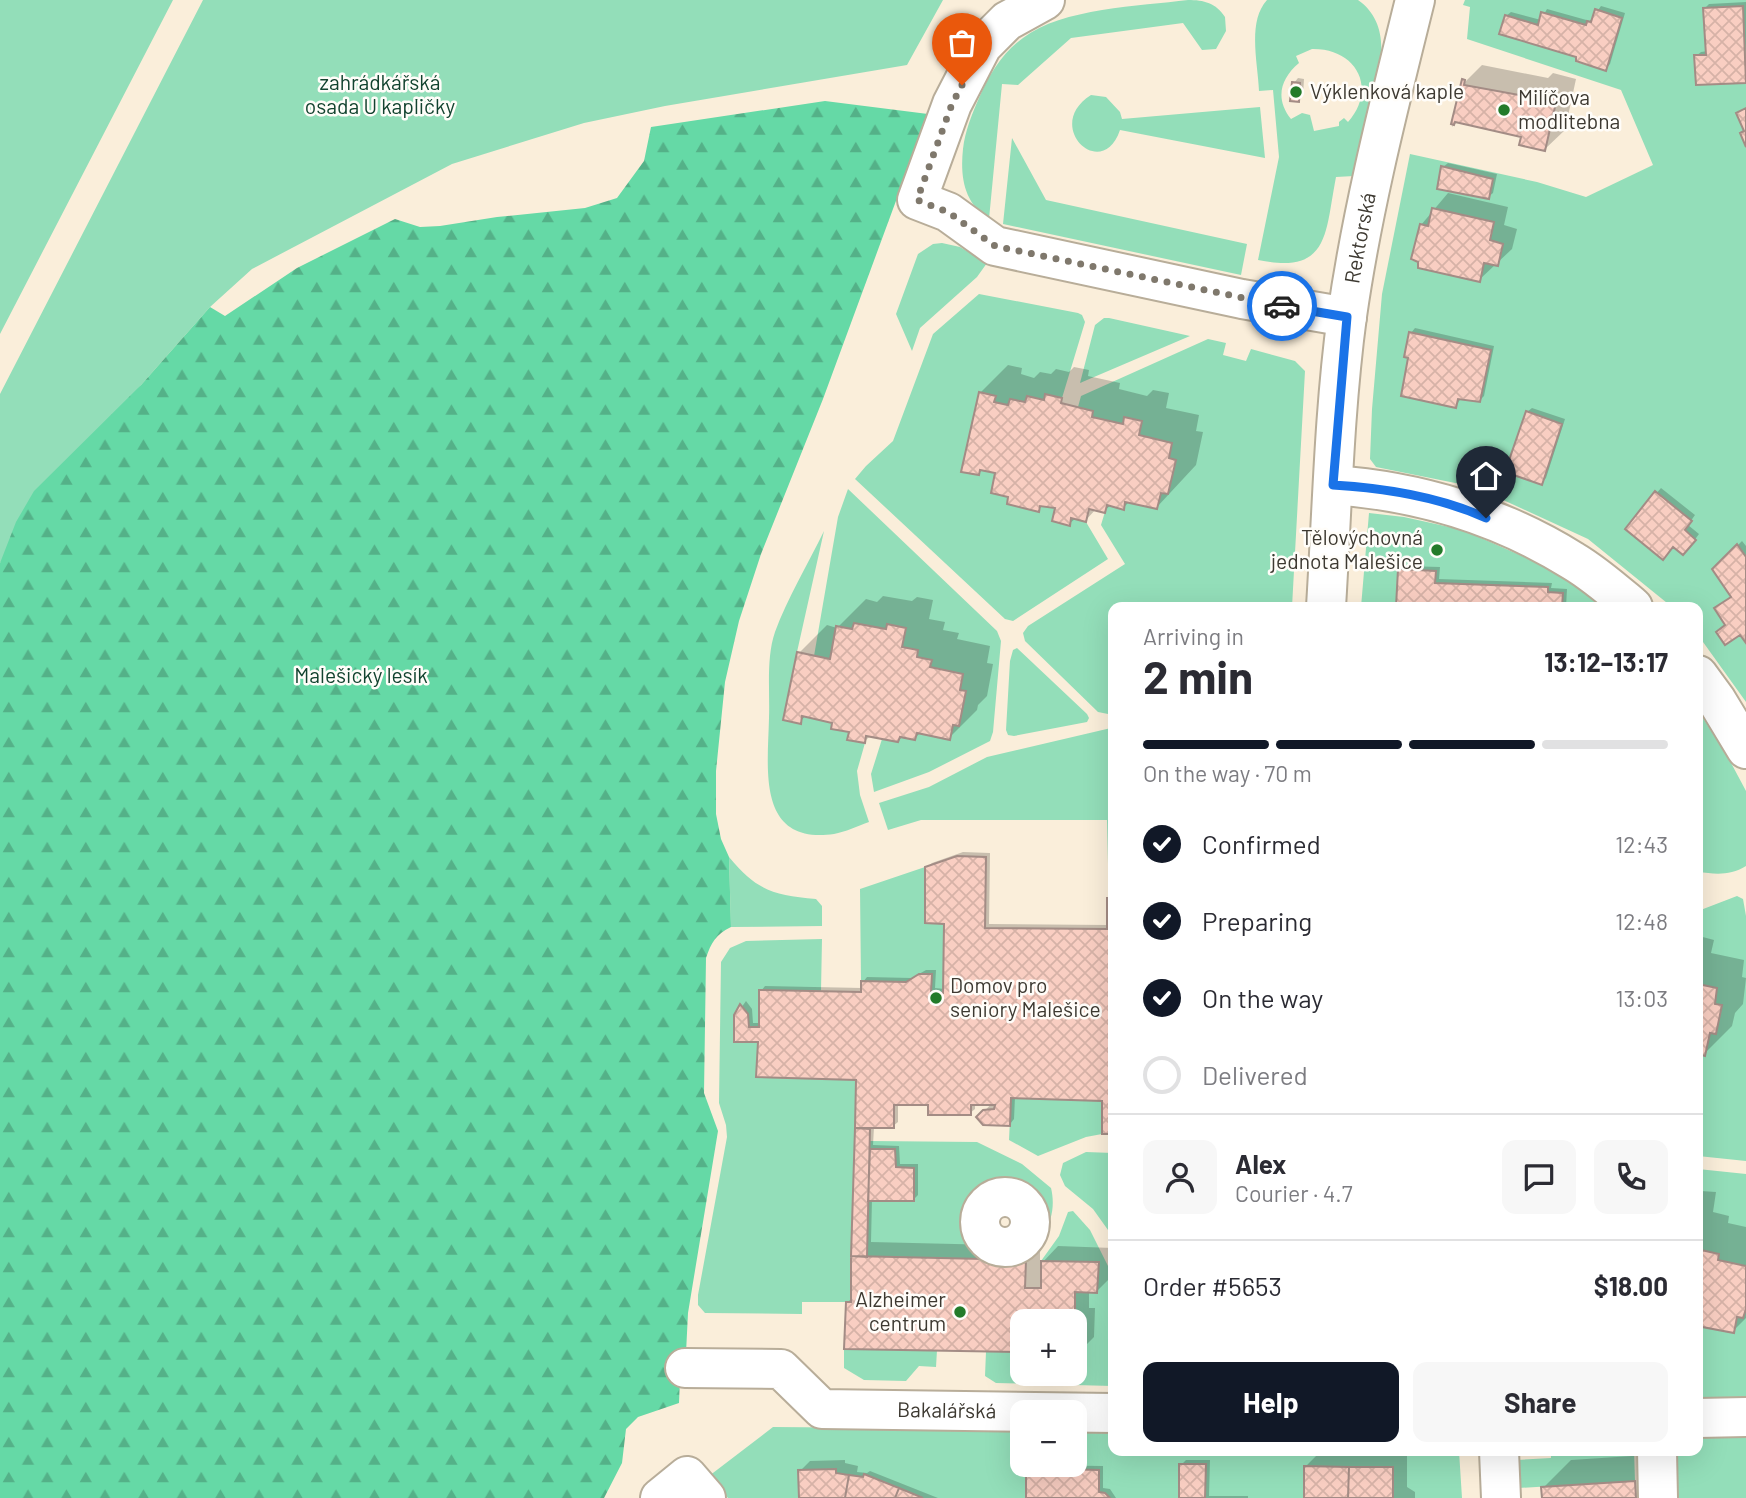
<!DOCTYPE html>
<html lang="en">
<head>
<meta charset="utf-8">
<style>
	body { margin:0; font-family:Barlow,sans-serif; background:#f7f7f7; color:#2b2b33; height:100vh; display:flex; flex-direction:column; font-size:26px; white-space:nowrap }
	* { box-sizing:border-box; margin:0 }
	p { font-size:23px; color:#7c7c81 }
	.icon { flex:none; width:38px; height:38px; fill:none; stroke:currentColor; stroke-width:2; stroke-linecap:round; stroke-linejoin:round }
	.map { position:relative; flex:1; overflow:hidden }
	.side { position:absolute; left:1108px; top:602px; width:595px; height:854px; display:flex; flex-direction:column; background:#fff; border-radius:14px; box-shadow:0 7px 28px #0002 }
	.side>* { flex:none }
	.fabs { position:absolute; left:1010px; top:1309px; display:grid; gap:14px }
	.fabs a { display:grid; place-items:center; width:77px; height:77px; border-radius:14px; background:#fff; box-shadow:0 7px 28px #0002; font-size:35px }
	.pin { position:absolute; display:grid; place-items:center; width:60px; height:60px; color:#fff; margin:-72px -30px; border-radius:50% 50% 50% 0; rotate:-45deg; box-shadow:0 0 7px #0007 }
	.pin .icon { rotate:45deg }
	.courier { position:absolute; display:grid; place-items:center; width:70px; height:70px; margin:-35px; border:5px solid #1a73e8; border-radius:50%; background:#fff; color:#222; box-shadow:0 2px 9px #0007 }
	.summary em { font-style:normal; font-weight:700 }
	.summary div { display:flex; flex-direction:column-reverse }
	.summary { display:flex; align-items:center; justify-content:space-between; height:119px; padding:0 35px }
	h1 { font-size:46px; font-weight:700; line-height:52px }
	.bar { display:grid; grid-template-columns:repeat(4,1fr); gap:10px 7px; align-content:center; height:84px; padding:0 35px }
	.bar i { height:9px; border-radius:5px; background:#e1e1e2 }
	.bar .on { background:#111827 }
	.bar p { grid-column:span 4 }
	.line { display:flex; align-items:center; gap:18px; padding:0 35px; border-top:2px solid #e1e1e2 }
	.line div { flex:1 }
	.round { display:grid; place-items:center; flex:none; width:74px; height:74px; border-radius:14px; background:#f7f7f7 }
	ol { padding:0 35px; list-style:none }
	li { display:flex; align-items:center; gap:21px; height:77px }
	li p { margin-inline-start:auto }
	li .icon { padding:7px; border-radius:50%; background:#111827; color:#fff; stroke-width:4 }
	li:last-child { color:#7c7c81 }
	li i { width:38px; height:38px; border:4px solid #e1e1e2; border-radius:50% }
	.button { display:flex; gap:14px; margin-top:auto; padding:14px 35px }
	.button a { flex:1; height:80px; border-radius:14px; background:#111827; color:#fff; font-size:28px; font-weight:700; line-height:80px; text-align:center }
	.button a+a { background:#f7f7f7; color:#2b2b33 }
	.map>svg:first-child { display:block }
	.green { fill:#93deb9; fill-rule:evenodd }
	.forest { fill:url(#forest-firs) }
	.shadow { fill:#0003 }
	.building { fill:url(#building-cross-hatch); stroke:#a38c85; stroke-width:2 }
	.lines { fill:none; stroke-linecap:round; stroke-linejoin:round }
	.minor-casing { stroke:#b8ad99; stroke-width:42 }
	.minor { stroke:#fff; stroke-width:38 }
	.done { stroke:#7f786c; stroke-width:7; stroke-dasharray:0 12.6 }
	.route { stroke:#1a73e8; stroke-width:9 }
	.poi-dot { fill:#237b2a; stroke:#fffdf9; stroke-width:2.5 }
	.labels { text-anchor:middle; stroke-width:5; stroke-linejoin:round; paint-order:stroke }
	.park-label { font-size:21px; fill:#12432f; stroke:#fffdf9 }
	.poi-label { font-size:21px; fill:#3d3931; stroke:#fffdf9; text-anchor:start }
	.street-label { font-size:21px; fill:#3d3931; stroke:#fffdf9 }
</style>
</head>
<body>
<div class="map">
<svg width="1746" height="1498" viewBox="0 0 1746 1498">
	<defs>
		<pattern id="forest-firs" width="22" height="20" patternUnits="userSpaceOnUse" patternTransform="scale(1.75)"><rect width="22" height="20" fill="#65d9a6"/><path d="M5 1l3.5 6h-7zM16 11l3.5 6h-7z" fill="#54b188"/></pattern>
		<pattern id="building-cross-hatch" width="8" height="8" patternUnits="userSpaceOnUse" patternTransform="scale(1.75)"><rect width="8" height="8" fill="#f9cec2"/><path d="M0 0l8 8M0 8l8-8" fill="none" stroke="#d6b2a7"/></pattern>
	</defs>
	<rect width="100%" height="100%" fill="#faeeda"/>
	<path class="green" d="M0,0H173L0,334Z
		M203,0H943L907,65L665,106L584,123L452,164L252,269L210,307L141,385L0,563V394Z
		M1188,0C1204,0 1216,3 1225,17L1226,31L1216,49L1202,50L1183,23L1071,38L1018,85L1002,84L989,219C964,203 960,177 963,149C965,131 972,114 979,98C989,75 1002,53 1023,38C1062,8 1140,6 1188,0Z
		M1267,0H1358C1377,13 1383,34 1381,56L1354,176L1336,177C1325,233 1330,275 1258,260L1279,157L1273,90L1259,91C1258,63 1247,22 1267,0ZM1312,49C1356,48 1378,88 1348,122L1344,118L1339,122V126L1314,131L1310,115L1302,113L1291,119C1275,99 1280,79 1299,63L1296,56Z
		M1465,0H1746V62L1743,6L1703,8L1706,55L1697,85L1746,83V108L1736,113L1744,131L1740,133L1746,147V557L1737,544L1712,569L1731,597L1714,608L1725,625L1716,632L1725,645L1740,635L1746,643V702L1698,635V607H1672L1588,539L1475,487L1376,467L1370,459L1372,409L1382,294L1410,154L1537,182L1586,197L1653,165L1621,90L1467,39L1470,7L1463,5ZM1595,10L1622,18L1605,70L1576,62V57L1499,34L1505,15L1538,25L1542,12L1586,25L1591,22ZM1441,167L1493,179L1489,199L1437,189ZM1432,208L1493,222L1490,240L1503,244L1498,265L1484,263L1480,281L1418,268V262L1411,260L1420,225L1428,226ZM1410,332L1490,350L1480,402L1458,399L1456,408L1401,396L1408,358ZM1526,411L1561,424L1542,484L1505,472ZM1655,491L1692,521L1685,530L1696,540L1683,555L1673,547L1663,560L1625,529Z
		M1091,95L1106,97L1120,112L1122,119L1260,107L1265,158L1120,130C1102,183 1042,126 1091,95Z
		M1012,138L1046,200L1247,244L1241,275L1003,224Z
		M942,243L960,247L987,263L977,277L920,328L912,351L896,314L918,254L933,244Z
		M979,294L1078,313L1082,315L1085,322L1062,398L1045,394L1044,400L1025,402L1010,399L1008,405L994,402L995,396L979,392L961,471L978,475L980,470L995,473L991,493L1008,497L1007,504L1039,512L1040,506L1055,508L1052,521L1069,526L1071,518L1086,522L1108,559L1013,621L1005,619L855,479L866,466L893,441L933,334Z
		M1104,318H1109L1190,336L1080,383L1095,325Z
		M1208,339L1226,343L1223,355L1246,361L1251,349L1295,361L1305,371L1292,607H1113V715L1098,712L1025,641L1023,633L1028,626L1125,564L1101,525L1107,505L1123,509L1125,502L1161,493L1168,494L1176,460L1169,458L1172,443L1139,435L1142,421L1124,417L1123,424L1092,417V411L1078,407L1081,396Z
		M848,489L997,631L1001,641L993,732L990,741L929,772L874,792L871,774L882,739L898,742L900,737L915,740L917,733L950,740L953,725H959L966,691L960,690L963,674L930,667L932,660L917,657L918,650L902,647L906,628L888,624L886,629L854,623L852,629L837,626L830,659L814,656L838,517Z
		M1369,513L1404,517L1463,530L1567,576L1604,607H1562L1563,593L1548,592V587L1435,583L1436,571L1399,569L1396,607H1361Z
		M824,531L797,652L801,723L802,716L832,723V729L849,732L848,740L865,743L857,771L860,795L869,822C858,826 845,832 834,834C756,845 768,768 769,718C770,691 766,658 775,632C787,599 808,564 824,531Z
		M1017,648L1087,714L1089,718L1087,722L1014,736L1008,735L1006,730L1010,661L1013,650Z
		M1698,710L1730,761L1746,791V866C1730,876 1715,874 1698,872Z
		M1111,728L1113,863L1108,864L1107,820H921L888,830L879,803L929,787L987,757Z
		M729,857C757,891 774,895 816,899L822,906V926L731,927Z
		M925,867V922L944,924L943,993L931,992L932,975L919,974L906,982L861,981L860,889Z
		M1737,896L1743,899L1746,916V1161L1698,1156V1054L1705,1055L1710,1033L1716,1034L1721,1006L1715,1004L1717,988L1698,984V911Z
		M822,939L821,991L759,990V1027H749L748,1014L740,1004L734,1015V1042H758L757,1077L856,1080L851,1302H802V1314L705,1313L698,1305V1295L727,1137L726,1125L719,1103L721,962L730,948L746,941Z
		M1011,1098L1102,1101V1134L1086,1137L1038,1156L1009,1140Z
		M870,1141L977,1142L1022,1164L1051,1188C1058,1216 1044,1247 1014,1249V1260L867,1257L868,1201H914V1168L896,1167L895,1150L870,1149ZM1006,1197C1030,1201 1036,1223 1021,1241C980,1263 961,1203 1006,1197Z
		M1086,1152L1113,1153V1237L1093,1209L1065,1186L1060,1175L1063,1163Z
		M1698,1169L1746,1174V1406L1698,1404Z
		M1073,1211L1090,1230L1113,1276V1386L996,1383L985,1376L986,1352H1022V1374H1074L1075,1353H1080V1323L1075,1322V1292H1097L1099,1262L1041,1261L1059,1236L1068,1212Z
		M844,1349L937,1350L936,1367L919,1366L906,1381L864,1380L844,1368Z
		M773,1427L1022,1429V1465H1026V1498H923L864,1474L863,1477L836,1473V1469L798,1470L799,1498H728L709,1476Z
		M1075,1429H1113V1451H1459L1462,1498H1393L1392,1467L1305,1466L1304,1498H1205L1206,1464H1180L1179,1498H1110L1105,1493L1099,1492V1470L1062,1469V1465H1074Z
		M1746,1432V1498H1671L1668,1451H1698V1433Z
		M1551,1451H1634L1635,1481L1518,1488L1517,1460L1551,1458Z"/>
	<path class="forest" d="M825,101L928,114L823,399L761,554L739,621L725,682L716,771V814L721,839L729,857L731,927C716,934 711,943 706,958L704,1093L718,1131L688,1313L686,1353H681L679,1403L638,1417L626,1429L622,1463L604,1498H0V563L16,522L34,491L141,385L210,307L225,316L297,268L395,219L420,227L440,226L497,217L585,208L617,198L644,161L651,127Z"/>
	<path class="shadow" d="M1746,2V81L1698,83L1696,56L1701,52L1708,51L1705,8L1709,4Z
		M1601,6L1625,13L1610,64L1605,69L1506,16L1511,12L1541,20L1547,9L1590,21Z
		M1482,65L1548,78L1553,73L1576,79L1565,130L1545,149L1523,135L1458,121L1452,127L1462,85Z
		M1298,78L1304,79L1303,95L1298,100L1294,83Z
		M1448,163L1497,174L1493,193L1488,197L1443,167Z
		M1448,193L1508,207L1504,225L1517,229L1512,249L1479,280L1421,225Z
		M1415,328L1494,346L1484,396L1479,401L1461,398L1456,406L1410,356L1411,333Z
		M1008,365L1022,368L1021,374L1034,378L1040,372L1051,374L1056,369L1069,372L1074,367L1089,370L1088,376L1120,383L1119,389L1147,396L1153,390L1169,393L1166,408L1199,415L1196,431L1203,432L1196,465L1157,507L1130,501L1123,508L1111,505L1104,511L1096,509L1086,520L1076,518L1069,524L1057,507L1044,504L1038,510L1010,495L997,472L983,469L978,474L980,393Z
		M1532,408L1565,419L1546,478L1541,483L1527,412Z
		M1661,488L1695,515L1688,525L1699,534L1688,549L1627,528Z
		M1742,541L1746,546V640L1740,632L1727,624L1732,596L1714,569Z
		M1405,566L1440,567L1439,579L1552,583L1551,588L1567,589L1566,607H1399L1400,570Z
		M883,596L912,601L917,597L933,600L929,619L945,622L943,630L959,633L957,639L990,646L987,663L993,664L987,696L978,705L977,710L949,738L921,732L915,738L903,736L898,741L871,735L864,742L834,721L806,715L800,722L799,653L827,625L837,628L866,599L877,602Z
		M963,852L990,853L989,924L1109,925V898L1113,894V1132L1104,1099L1015,1097L1014,1119L1010,1124L979,1117L992,1103H975V1109L970,1113L929,1103H898V1122L893,1126L874,1127L873,1145L899,1146L900,1164H918V1195L913,1200L872,1199L871,1242L1040,1246V1265L1058,1246L1113,1248L1112,1276L1097,1291H1089V1308H1095L1094,1337L1079,1352L1074,1321H1022V1351L847,1303L853,1297L858,1078L759,1040L736,1015L746,1001L752,1009L753,1023H761V991L765,986L863,988V982L867,977L912,978L926,970H936L935,988L945,989L946,922L927,868L932,863Z
		M1699,936L1714,940L1711,953L1744,960L1742,977L1746,978L1743,1004L1735,1013L1732,1026L1704,1054L1698,1053Z
		M1701,1191L1716,1192L1713,1212L1729,1216L1728,1223L1746,1227V1318L1733,1331L1706,1326L1698,1332V1194Z
		M1321,1451L1407,1453V1487L1415,1492V1498H1305L1306,1466Z
		M1662,1454L1666,1498H1543V1488L1571,1460Z
		M845,1460V1463L858,1466L857,1472L867,1473L870,1471L938,1498H800V1471L810,1461Z
		M1186,1460H1210L1209,1496H1248V1498H1181V1465Z
		M1028,1465L1103,1466V1488L1110,1489L1116,1498H1028Z"/>
	<path class="building" d="M1743,6L1746,83L1696,85L1694,55H1706L1703,8Z
		M1595,9L1622,18L1606,71L1576,61V57L1499,34L1505,15L1538,25L1541,12L1586,25L1587,21L1591,22Z
		M1462,79L1465,80L1464,85L1530,97L1531,92L1557,98L1545,151L1519,145L1521,137L1455,122L1454,125L1451,124Z
		M1292,82L1300,83L1299,102L1290,101Z
		M1746,108V147L1740,133L1744,131L1736,113Z
		M1441,166L1493,179L1489,199L1437,189Z
		M1432,208L1494,222L1490,240L1503,244L1498,266L1484,263L1480,282L1418,268V262L1411,259L1420,224L1428,226Z
		M1409,332L1491,350L1480,402L1458,399L1456,408L1401,396L1408,358L1404,357Z
		M979,392L996,396L994,402L1008,405L1010,399L1025,402L1027,396L1044,400L1045,394L1062,398L1061,403L1093,411L1092,417L1123,424L1124,417L1142,421L1139,435L1172,443L1169,458L1176,460L1168,494L1161,493L1157,509L1125,502L1124,510L1107,505L1105,513L1089,509L1086,522L1071,518L1070,526L1052,521L1055,508L1040,506L1039,512L1007,504L1008,497L991,493L995,473L980,470L979,475L961,472Z
		M1526,411L1562,424L1542,485L1505,472Z
		M1655,491L1692,521L1685,530L1696,540L1683,555L1673,547L1663,560L1625,529Z
		M1737,544L1746,557V643L1740,635L1725,645L1716,632L1725,625L1714,608L1731,597L1712,569Z
		M1398,569L1436,571L1435,583L1548,587V592L1563,593L1562,607H1396Z
		M854,623L886,629L887,624L906,628L902,647L918,650L917,657L932,660L930,667L963,674L960,690L966,691L959,726L953,725L950,740L917,733L915,740L900,737L898,742L866,736L865,743L847,740L849,732L831,729L832,723L802,716L801,724L783,720L797,652L830,659L836,626L852,629Z
		M957,856L986,857L985,928L1107,929V898H1113V1134H1102V1101L1011,1098L1010,1126L983,1125L976,1117L983,1110L994,1109L995,1105H971V1115H928V1105H894V1128H855L856,1080L756,1077L758,1042H734V1015L740,1004L748,1014L749,1027H759V990L861,992V981L906,982L919,974H932L931,992L943,993L944,924L925,923V867Z
		M1698,984L1717,988L1715,1004L1722,1005L1716,1034L1710,1033L1705,1056L1698,1054Z
		M855,1128L870,1129L867,1257L851,1256Z
		M870,1149H895L896,1167L914,1168V1201H868Z
		M1698,1243L1702,1244L1701,1250L1719,1254L1718,1260L1746,1266V1309L1743,1318L1737,1317L1734,1333L1702,1327L1700,1335L1698,1334Z
		M851,1256L1026,1260L1025,1288H1041V1261L1099,1262L1097,1293L1075,1292V1322H1080V1354L1074,1353V1321H1022V1352L844,1349L846,1302H851Z
		M1179,1464H1206L1205,1498H1179Z
		M1026,1465H1062V1469L1099,1470V1492L1105,1493L1110,1498H1026Z
		M1304,1466L1349,1467L1348,1498H1304Z
		M1349,1467H1393V1498H1348Z
		M836,1469V1473L849,1475L845,1498H799L798,1470Z
		M864,1474L899,1488L895,1498H845L849,1475L863,1477Z
		M1635,1481L1636,1498H1542L1541,1487Z
		M899,1488L923,1498H895Z"/>
	<g class="lines">
		<defs>
			<g id="minor">
				<path d="M1045,0L1007,21L982,46L952,104L917,200L948,212L995,246L1242,299L1347,317"/>
				<path d="M1333,485C1418,491 1501,516 1573,561C1595,574 1614,591 1633,607"/>
				<path id="s1" d="M1326,607C1332,511 1334,412 1347,316C1362,210 1389,105 1415,0"/>
				<path d="M1698,675L1717,701L1746,749"/>
				<circle cx="1005" cy="1222" r="25"/>
				<path id="s2" d="M685,1368L781,1369L822,1409L1113,1413"/>
				<path d="M1698,1418L1746,1417"/>
				<path d="M1499,1451L1501,1498"/>
				<path d="M1657,1451L1658,1498"/>
				<path d="M660,1498L687,1476L706,1498"/>
			</g>
		</defs>
		<use href="#minor" class="minor-casing"/>
		<use href="#minor" class="minor"/>
	</g>
	<g class="lines">
		<path class="done" d="M962,85L952,104L917,200L948,212L995,246L1282,306"/>
		<path class="route" d="M1282,306L1347,317L1333,485C1384,488 1440,497 1486,518"/>
	</g>
	<g class="poi-dot">
		<circle cx="1296" cy="92" r="7"/>
		<circle cx="1504" cy="110" r="7"/>
		<circle cx="1437" cy="550" r="7"/>
		<circle cx="936" cy="998" r="7"/>
		<circle cx="960" cy="1312" r="7"/>
	</g>
	<g class="labels">
		<g class="park-label">
			<text x="380" y="90">zahrádkářská<tspan x="380" dy="24">osada U kapličky</tspan></text>
			<text x="361" y="683">Malešický lesík</text>
		</g>
		<g class="poi-label">
			<text x="1310" y="99">Výklenková kaple</text>
			<text x="1518" y="105">Milíčova<tspan x="1518" dy="24">modlitebna</tspan></text>
			<text x="1423" y="545" text-anchor="end">Tělovýchovná<tspan x="1423" dy="24">jednota Malešice</tspan></text>
			<text x="950" y="993">Domov pro<tspan x="950" dy="24">seniory Malešice</tspan></text>
			<text x="946" y="1307" text-anchor="end">Alzheimer<tspan x="946" dy="24">centrum</tspan></text>
		</g>
		<g class="street-label">
			<text dy="7" stroke="none"><textPath href="#s1" startOffset="371">Rektorská</textPath></text>
			<text dy="7" stroke="none"><textPath href="#s2" startOffset="278">Bakalářská</textPath></text>
		</g>
	</g>
</svg>
<div class="fabs">
<a>+</a>
<a>−</a>
</div>
<div class="pin" style="left:962px;top:85px;background:#ea580c"><svg class="icon" aria-label="bag" viewBox="0 0 24 24"><path d="M5 8h14l-1 12H6zM9 8a3 3 0 0 1 6 0"/></svg></div>
<div class="pin" style="left:1486px;top:518px;background:#1f2937"><svg class="icon" aria-label="home" viewBox="0 0 24 24"><path d="M3 11l9-7 9 7M6 9v11h12V9"/></svg></div>
<div class="courier" style="left:1282px;top:306px"><svg class="icon" aria-label="car" viewBox="0 0 24 24"><path d="M5 17H2v-5l4-1 3-4h7l3 4 3 1v5h-3M9 17h6M6 11h13"/><circle cx="7" cy="17" r="2"/><circle cx="17" cy="17" r="2"/></svg></div>
<section class="side">
<div class="summary"><div><h1>2 min</h1><p>Arriving in</p></div><em>13:12–13:17</em></div>
<div class="bar"><i class="on"></i><i class="on"></i><i class="on"></i><i></i><p>On the way · 70 m</p></div>
<ol>
<li><svg class="icon" aria-label="check" viewBox="0 0 24 24"><path d="M5 12l5 5 9-10"/></svg>Confirmed<p>12:43</p></li>
<li><svg class="icon" aria-label="check" viewBox="0 0 24 24"><path d="M5 12l5 5 9-10"/></svg>Preparing<p>12:48</p></li>
<li><svg class="icon" aria-label="check" viewBox="0 0 24 24"><path d="M5 12l5 5 9-10"/></svg>On the way<p>13:03</p></li>
<li><i></i>Delivered</li>
</ol>
<div class="line" style="height:126px"><a class="round"><svg class="icon" aria-label="person" viewBox="0 0 24 24"><circle cx="12" cy="8" r="4"/><path d="M4 21q1-7 8-7t8 7"/></svg></a><div><b>Alex</b><p>Courier · 4.7</p></div><a class="round"><svg class="icon" aria-label="chat" viewBox="0 0 24 24"><path d="M4 5h16v11H9l-5 4z"/></svg></a><a class="round"><svg class="icon" aria-label="phone" viewBox="0 0 24 24"><path d="M5 4h4l2 5-3 2q2 4 5 5l2-3 5 2v4C11 20 4 13 5 4z"/></svg></a></div>
<div class="line" style="height:91px"><div>Order #5653</div><b>$18.00</b></div>
<div class="button"><a>Help</a><a>Share</a></div>
</section>
</div>
</body>
</html>
